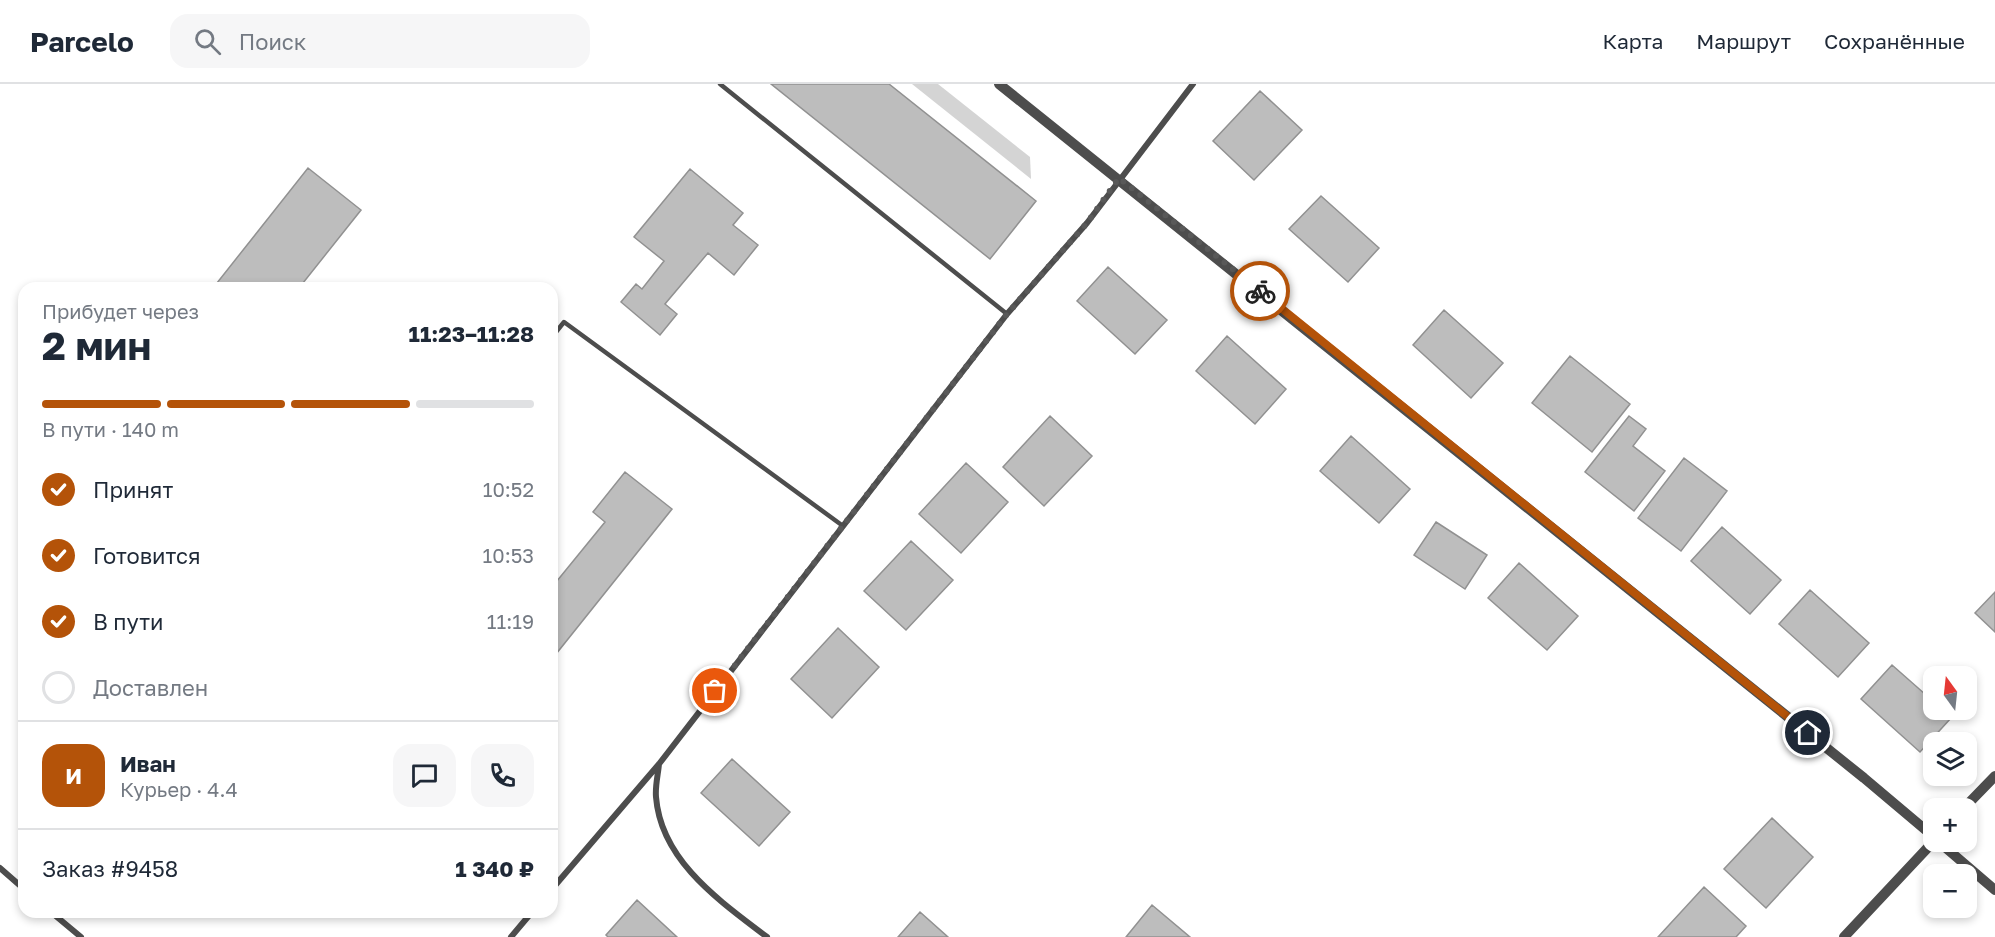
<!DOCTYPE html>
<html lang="ru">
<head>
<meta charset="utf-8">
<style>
	body { margin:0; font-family:"Golos Text",sans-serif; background:#f6f6f7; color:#1f2937; height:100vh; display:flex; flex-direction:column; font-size:22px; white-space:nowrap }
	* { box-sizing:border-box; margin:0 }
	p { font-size:20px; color:#747a83 }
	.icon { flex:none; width:33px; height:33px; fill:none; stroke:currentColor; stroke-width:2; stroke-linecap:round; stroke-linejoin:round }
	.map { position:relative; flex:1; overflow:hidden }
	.panel { position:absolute; left:18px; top:198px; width:540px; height:636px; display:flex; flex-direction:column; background:#fff; border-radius:18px; box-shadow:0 3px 9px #0003 }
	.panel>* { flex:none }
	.needle { width:39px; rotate:345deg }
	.buttons { position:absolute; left:1923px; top:582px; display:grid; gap:12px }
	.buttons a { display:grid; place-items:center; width:54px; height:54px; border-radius:12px; background:#fff; box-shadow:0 3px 9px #0003; font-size:30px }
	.pin { position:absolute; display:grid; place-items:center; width:51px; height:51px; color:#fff; margin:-26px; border:3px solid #fff; border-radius:50%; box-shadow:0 2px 6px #0007 }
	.courier { position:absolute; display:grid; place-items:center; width:60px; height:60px; margin:-30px; border:4px solid #b45309; border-radius:50%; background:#fff; color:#222; box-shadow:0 2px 8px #0007 }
	.headline em { font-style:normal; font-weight:700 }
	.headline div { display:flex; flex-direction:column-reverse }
	.headline { display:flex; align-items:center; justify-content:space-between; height:102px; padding:0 24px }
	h1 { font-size:39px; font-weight:700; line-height:45px }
	.bar { display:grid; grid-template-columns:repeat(4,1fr); gap:9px 6px; align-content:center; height:72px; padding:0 24px }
	.bar i { height:8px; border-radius:4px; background:#e0e1e3 }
	.bar .current { background:#b45309 }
	.bar p { grid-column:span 4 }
	.line { display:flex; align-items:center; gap:15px; padding:0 24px; border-top:2px solid #e0e1e3 }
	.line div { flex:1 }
	.round { display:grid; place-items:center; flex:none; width:63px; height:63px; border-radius:18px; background:#f6f6f7 }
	ol { padding:0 24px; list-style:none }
	li { display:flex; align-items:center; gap:18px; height:66px }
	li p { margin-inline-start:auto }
	li .icon { padding:6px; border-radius:50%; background:#b45309; color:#fff; stroke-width:4 }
	li:last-child { color:#747a83 }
	li i { width:33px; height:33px; border:3px solid #e0e1e3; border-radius:50% }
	header { display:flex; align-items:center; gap:36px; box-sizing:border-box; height:84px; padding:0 30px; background:#fff; border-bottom:2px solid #e0e1e3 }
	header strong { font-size:28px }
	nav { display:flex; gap:33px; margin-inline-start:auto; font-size:21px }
	.search { width:420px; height:54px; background:#f6f6f7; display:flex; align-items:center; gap:15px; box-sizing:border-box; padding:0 21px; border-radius:18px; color:#747a83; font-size:22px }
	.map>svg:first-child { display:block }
	.green { fill:#d4d4d4 }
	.building { fill:#bdbdbd; stroke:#919191; stroke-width:1.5 }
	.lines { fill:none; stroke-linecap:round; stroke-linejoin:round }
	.service { stroke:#4d4d4d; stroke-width:4.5 }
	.minor { stroke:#4d4d4d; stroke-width:6 }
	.tertiary { stroke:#4d4d4d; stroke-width:10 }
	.done { stroke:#595959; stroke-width:6; stroke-dasharray:0 10.8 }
	.route { stroke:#b45309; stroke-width:8 }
</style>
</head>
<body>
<header>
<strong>Parcelo</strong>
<div class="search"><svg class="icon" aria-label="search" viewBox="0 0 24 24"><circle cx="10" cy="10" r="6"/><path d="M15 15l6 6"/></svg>Поиск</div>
<nav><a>Карта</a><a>Маршрут</a><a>Сохранённые</a></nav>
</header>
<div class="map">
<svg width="1995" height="853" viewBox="0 0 1995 853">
	<rect width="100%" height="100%" fill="#fff"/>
	<path class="green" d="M912,0H938L1030,73L1031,95Z"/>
	<path class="building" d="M771,0H889L1036,117L990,175Z
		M1260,7L1302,46L1254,96L1213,57Z
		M308,84L361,126L299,204H213Z
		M690,85L743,129L733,141L758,161L734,191L708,169L665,220L677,230L660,251L621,218L636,200L642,205L664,177L634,153Z
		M1321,112L1379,164L1348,198L1289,145Z
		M1108,183L1167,236L1135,270L1077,217Z
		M1444,226L1503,279L1471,314L1413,261Z
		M1227,252L1286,305L1255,340L1196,287Z
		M1570,272L1630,320L1592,368L1532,319Z
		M1050,332L1092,372L1044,422L1003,383Z
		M1629,332L1646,345L1633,362L1665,387L1634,427L1585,388Z
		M1351,352L1410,405L1379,439L1320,387Z
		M1684,374L1727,407L1681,467L1638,434Z
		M966,379L1008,418L961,469L919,430Z
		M625,388L672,425L552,575V503L605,438L593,428Z
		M1436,438L1487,471L1465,505L1414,471Z
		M1722,443L1781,496L1750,530L1691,477Z
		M911,457L953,496L906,546L864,507Z
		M1519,479L1578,532L1547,566L1488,514Z
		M1810,506L1869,559L1838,593L1779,540Z
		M1995,508V548L1975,529Z
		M838,544L879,583L832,634L791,595Z
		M1892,581L1934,618V626H1941L1951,634L1920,668L1861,615Z
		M732,675L790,728L759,762L701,709Z
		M1772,734L1813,773L1766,824L1724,785Z
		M1704,803L1746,842L1736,853H1658Z
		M637,816L677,853H608L606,851Z
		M1152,821L1190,853H1126Z
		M920,828L948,853H898Z"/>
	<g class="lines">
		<path class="service" d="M720,0L1007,230
			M552,253L564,238L843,442"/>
		<path class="minor" d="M659,680C658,691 655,702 656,713C661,777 720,817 767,853
			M0,784L24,805
			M552,805L659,680L1007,230L1087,139L1193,0
			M51,828L81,853
			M511,853L532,828"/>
		<path class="tertiary" d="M999,0L1864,694L1934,753
			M1964,724L1995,692
			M1939,758L1995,806
			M1844,853L1934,757"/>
	</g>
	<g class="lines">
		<path class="done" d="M715,607L1007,230L1087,139L1119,94L1260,207"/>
		<path class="route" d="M1260,207L1808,649"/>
	</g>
</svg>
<div class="buttons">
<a><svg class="needle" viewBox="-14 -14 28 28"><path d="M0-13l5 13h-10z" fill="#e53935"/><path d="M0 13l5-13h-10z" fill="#747a83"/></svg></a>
<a><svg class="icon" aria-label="layers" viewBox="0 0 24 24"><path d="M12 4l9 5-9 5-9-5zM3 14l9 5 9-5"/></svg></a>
<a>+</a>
<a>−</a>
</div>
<div class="pin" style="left:715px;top:607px;background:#ea580c"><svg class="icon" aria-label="bag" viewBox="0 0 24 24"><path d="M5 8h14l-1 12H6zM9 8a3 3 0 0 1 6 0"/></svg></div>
<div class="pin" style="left:1808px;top:649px;background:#1f2937"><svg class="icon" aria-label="home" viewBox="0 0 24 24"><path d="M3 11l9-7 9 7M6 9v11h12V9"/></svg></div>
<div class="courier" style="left:1260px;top:207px"><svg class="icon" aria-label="bike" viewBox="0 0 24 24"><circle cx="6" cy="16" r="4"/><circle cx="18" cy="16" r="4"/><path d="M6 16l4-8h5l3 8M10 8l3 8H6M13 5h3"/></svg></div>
<section class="panel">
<div class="headline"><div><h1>2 мин</h1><p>Прибудет через</p></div><em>11:23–11:28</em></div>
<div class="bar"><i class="current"></i><i class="current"></i><i class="current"></i><i></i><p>В пути · 140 m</p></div>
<ol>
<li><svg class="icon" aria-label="check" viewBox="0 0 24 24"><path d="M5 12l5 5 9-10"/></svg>Принят<p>10:52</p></li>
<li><svg class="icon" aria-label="check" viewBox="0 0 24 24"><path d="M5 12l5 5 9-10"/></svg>Готовится<p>10:53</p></li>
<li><svg class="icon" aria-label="check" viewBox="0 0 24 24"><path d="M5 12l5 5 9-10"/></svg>В пути<p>11:19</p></li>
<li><i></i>Доставлен</li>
</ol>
<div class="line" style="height:108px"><b class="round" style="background:#b45309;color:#fff">И</b><div><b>Иван</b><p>Курьер · 4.4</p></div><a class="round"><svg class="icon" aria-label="chat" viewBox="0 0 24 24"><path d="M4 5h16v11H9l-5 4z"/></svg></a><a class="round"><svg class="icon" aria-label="phone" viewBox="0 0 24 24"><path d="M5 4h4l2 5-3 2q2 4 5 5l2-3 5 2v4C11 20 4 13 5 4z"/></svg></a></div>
<div class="line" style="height:78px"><div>Заказ #9458</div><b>1 340 ₽</b></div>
</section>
</div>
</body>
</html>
